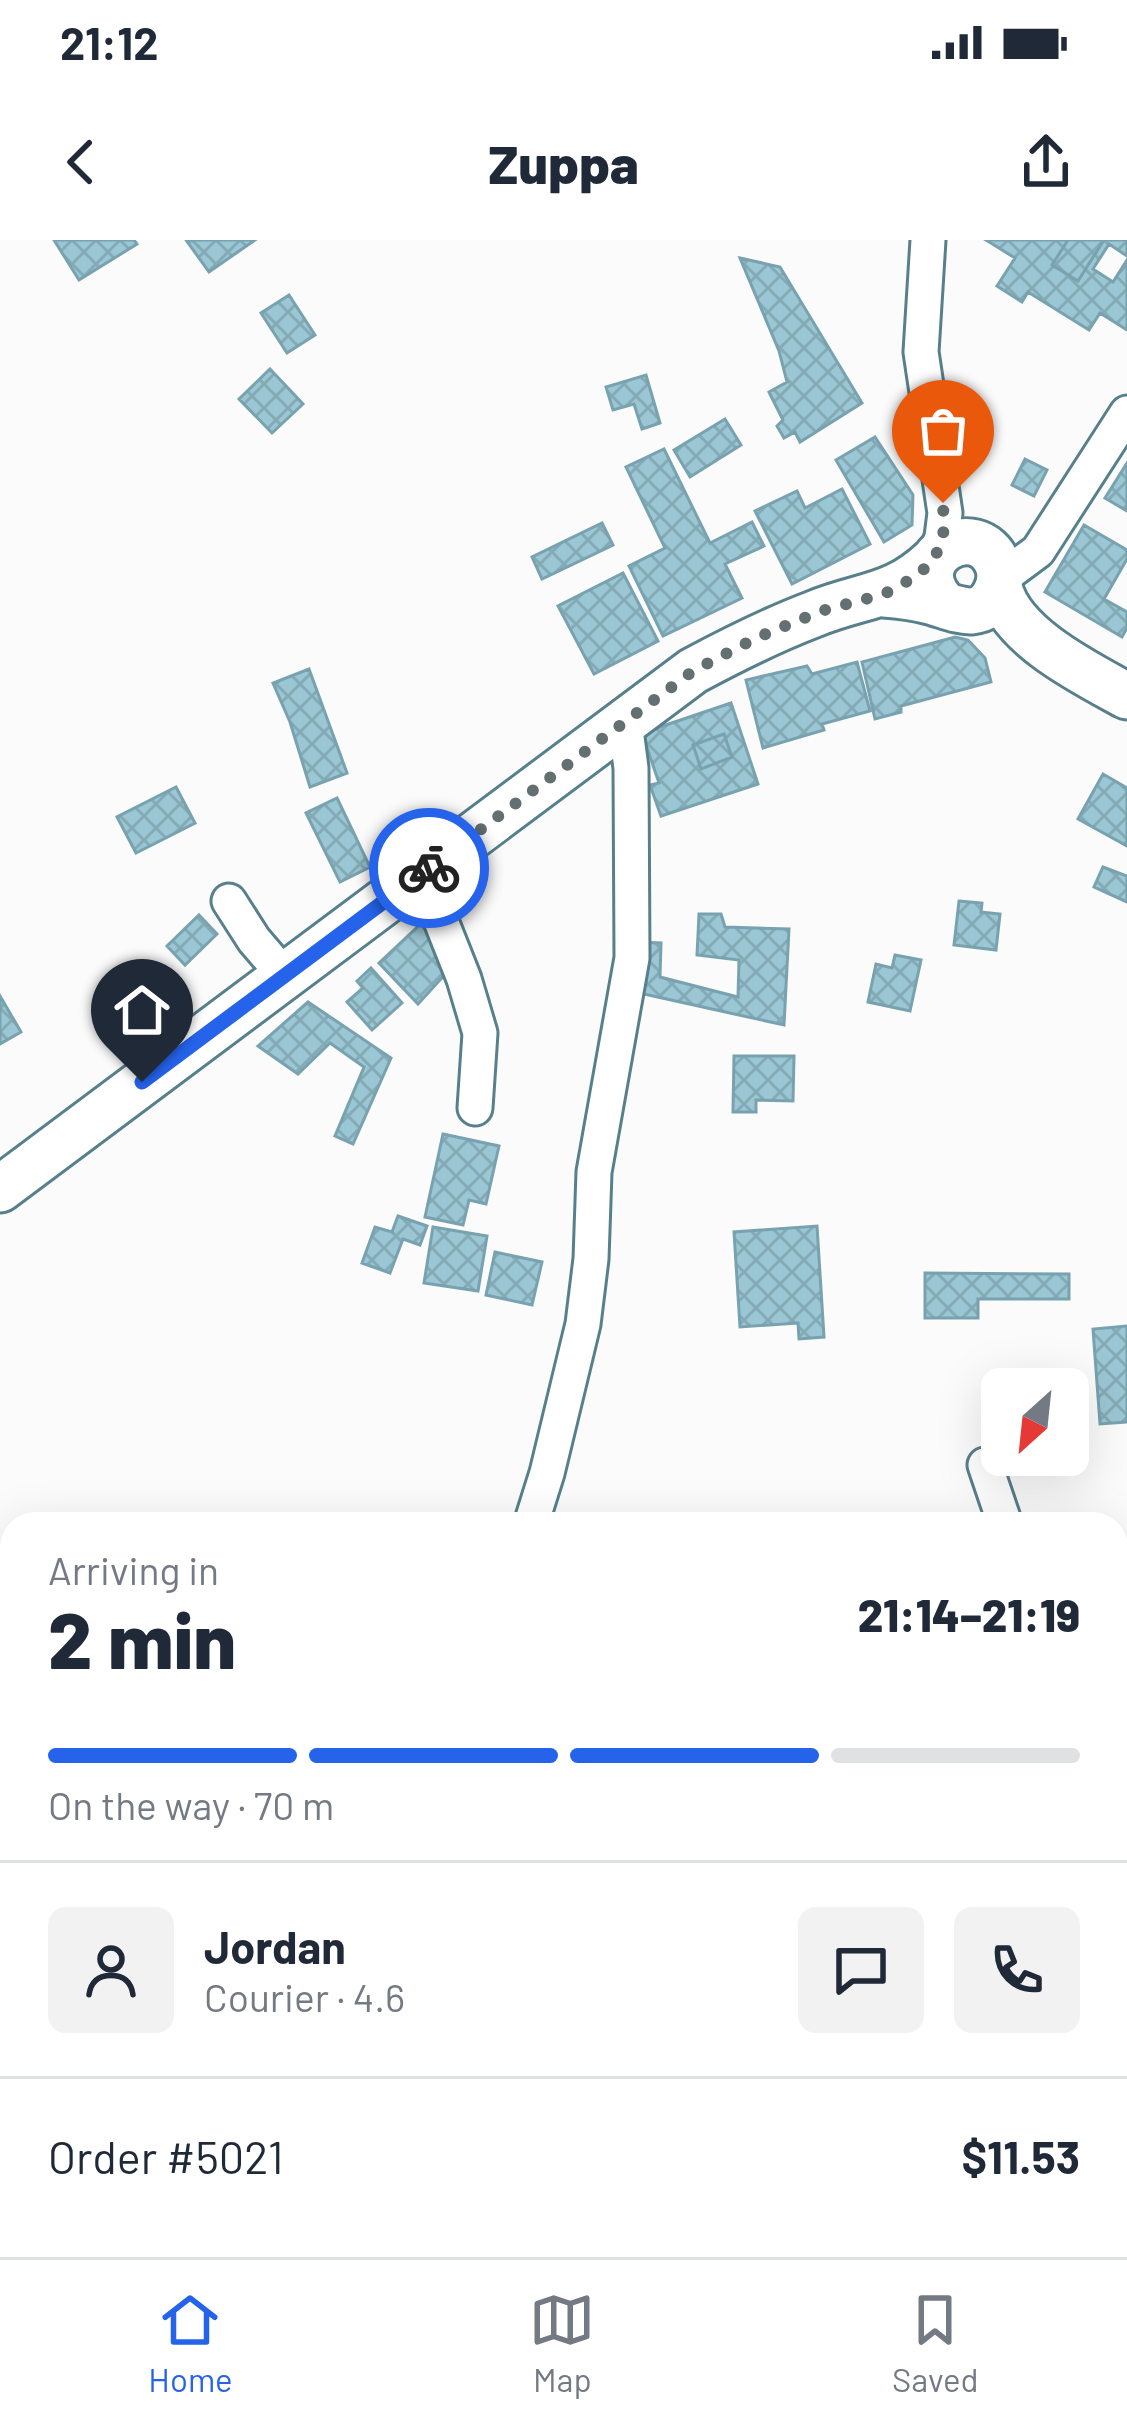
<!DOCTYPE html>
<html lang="en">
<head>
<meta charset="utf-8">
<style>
	body { margin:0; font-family:Barlow,sans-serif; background:#f2f2f3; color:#1f2937; height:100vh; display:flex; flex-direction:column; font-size:45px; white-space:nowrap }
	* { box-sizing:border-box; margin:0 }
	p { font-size:39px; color:#747a83 }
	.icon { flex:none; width:66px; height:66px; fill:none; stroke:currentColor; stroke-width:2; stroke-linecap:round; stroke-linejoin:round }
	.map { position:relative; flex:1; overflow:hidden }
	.sheet { position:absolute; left:0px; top:1272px; width:1128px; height:747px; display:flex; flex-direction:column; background:#fff; border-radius:36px 36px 0 0; box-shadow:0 12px 48px #0002 }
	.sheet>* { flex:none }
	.needle { width:78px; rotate:207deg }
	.controls { position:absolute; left:981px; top:1128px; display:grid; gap:24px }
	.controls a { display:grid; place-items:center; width:108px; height:108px; border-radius:18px; background:#fff; box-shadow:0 12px 48px #0002; font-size:60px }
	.pin { position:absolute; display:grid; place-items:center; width:102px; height:102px; color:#fff; margin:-123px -51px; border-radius:50% 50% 50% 0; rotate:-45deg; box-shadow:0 0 12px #0007 }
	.pin .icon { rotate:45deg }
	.courier { position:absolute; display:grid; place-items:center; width:120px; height:120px; margin:-60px; border:9px solid #2563eb; border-radius:50%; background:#fff; color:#222; box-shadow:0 3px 15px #0007 }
	.head em { font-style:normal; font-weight:800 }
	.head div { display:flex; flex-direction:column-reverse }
	.head { display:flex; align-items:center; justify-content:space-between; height:204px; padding:0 48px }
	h1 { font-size:78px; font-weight:800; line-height:90px }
	.bar { display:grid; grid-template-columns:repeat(4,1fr); gap:18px 12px; align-content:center; height:144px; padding:0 48px }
	.bar i { height:15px; border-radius:9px; background:#e0e1e3 }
	.bar .selected { background:#2563eb }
	.bar p { grid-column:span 4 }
	.line { display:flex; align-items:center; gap:30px; padding:0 48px; border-top:3px solid #e0e1e3 }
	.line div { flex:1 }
	.round { display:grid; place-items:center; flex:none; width:126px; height:126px; border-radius:18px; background:#f2f2f3 }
	.status { display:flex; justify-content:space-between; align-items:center; height:84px; padding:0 60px; background:#fff; direction:ltr }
	.status svg { height:33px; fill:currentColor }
	header { display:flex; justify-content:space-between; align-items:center; height:156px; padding:0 48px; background:#fff; font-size:54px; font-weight:800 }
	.tabs { display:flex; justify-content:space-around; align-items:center; height:168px; border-top:3px solid #e0e1e3; background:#fff; font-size:33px; color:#747a83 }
	.tabs a { display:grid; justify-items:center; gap:6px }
	.tabs .selected { color:#2563eb }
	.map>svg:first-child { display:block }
	.building { fill:url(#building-cross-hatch); stroke:#78a2af; stroke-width:3 }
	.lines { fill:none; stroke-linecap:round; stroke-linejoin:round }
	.street-casing { stroke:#57808c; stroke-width:39 }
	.secondary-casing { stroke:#57808c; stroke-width:51 }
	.street { stroke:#fff; stroke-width:33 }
	.secondary { stroke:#fff; stroke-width:45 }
	.done { stroke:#646f72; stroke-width:12; stroke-dasharray:0 21.6 }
	.route { stroke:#2563eb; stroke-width:15 }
</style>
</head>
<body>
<div class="status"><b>21:12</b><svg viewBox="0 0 49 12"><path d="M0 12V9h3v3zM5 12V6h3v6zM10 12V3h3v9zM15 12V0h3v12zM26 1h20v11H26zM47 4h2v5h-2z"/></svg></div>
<header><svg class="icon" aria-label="back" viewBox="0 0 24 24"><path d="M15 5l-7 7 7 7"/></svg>Zuppa<svg class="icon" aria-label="share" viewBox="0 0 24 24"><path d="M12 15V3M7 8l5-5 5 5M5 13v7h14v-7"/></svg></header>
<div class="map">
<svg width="1127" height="2017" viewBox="0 0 1127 2017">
	<defs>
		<pattern id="building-cross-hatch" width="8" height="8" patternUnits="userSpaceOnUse" patternTransform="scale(3)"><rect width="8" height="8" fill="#9bc6d3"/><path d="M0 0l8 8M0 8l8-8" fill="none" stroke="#84aab5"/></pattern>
	</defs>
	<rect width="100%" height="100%" fill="#fbfbfb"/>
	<path class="building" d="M54,0H134L137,4L79,40Z
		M186,0H255L209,32Z
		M986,0H1127V16L1109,4L1093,29L1113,42L1127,20V90L1100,73L1089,90L1028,52L1022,62L997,46L1015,18Z
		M1068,0H1104L1078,41L1052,25Z
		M740,18L780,27L862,163L800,202L795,192L784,198L777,186L783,180L769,152L787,142L779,111Z
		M289,55L315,95L287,113L261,73Z
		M270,129L303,164L272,193L239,159Z
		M646,135L660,183L642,189L634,164L613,170L606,147Z
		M725,179L741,205L690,237L674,210Z
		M875,197L913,255L912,285L884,302L836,220Z
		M664,209L710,303L752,282L764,306L725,324L742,358L663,396L629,326L665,308L626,227Z
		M1025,219L1047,230L1034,256L1012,245Z
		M1127,223V271L1105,258Z
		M842,249L870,304L792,344L755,271L797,251L805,268Z
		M602,283L613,305L542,339L532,317Z
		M1084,285L1127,310V319L1104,359L1127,372V388L1122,397L1045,352Z
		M623,333L658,401L594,434L558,366Z
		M955,397L968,400L985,418L991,442L901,466V472L875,479L862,422Z
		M857,422L870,471L822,484L824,490L763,508L746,440L807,426L812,434Z
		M309,429L347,533L310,547L290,482L273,443Z
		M731,463L758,544L661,576L650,545L659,543L642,493Z
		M724,494L732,517L701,529L693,505Z
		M1103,534L1127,548V606L1078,579Z
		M176,547L195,583L136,613L117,577Z
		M337,558L370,627L340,642L306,573Z
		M1103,627L1127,636V662L1094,647Z
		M959,661L982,663L981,672L1000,674L996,710L954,705Z
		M699,674H721L725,687L789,689L784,785L635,752L638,702L661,703L660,737L738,757L739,720L697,715Z
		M199,675L217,694L185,725L167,706Z
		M429,676L450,729L418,764L379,723Z
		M895,715L921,720L910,771L868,762L876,724L892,728Z
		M371,728L402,763L372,790L347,762L363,748L357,741Z
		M0,756L21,792L0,804Z
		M308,762L391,818L353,904L335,896L364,827L330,803L298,834L258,806Z
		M734,816H794L793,861L756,860V872H733Z
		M443,894L499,906L486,964L469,960L463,985L425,977Z
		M398,976L427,986L420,1005L403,999L390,1033L362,1023L375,987L392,992Z
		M817,986L824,1097L799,1099L798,1083L740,1087L734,992Z
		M433,987L487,996L478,1051L424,1043Z
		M495,1012L542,1022L532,1065L486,1055Z
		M925,1033L1069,1034V1059H978V1078H925Z
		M1127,1086V1182L1100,1184L1093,1089Z"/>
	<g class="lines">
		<defs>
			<path id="street" d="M928,0L921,112L945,273L942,297L934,320
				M999,347L1007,334L1038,311L1127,173
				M422,633L464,739L480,793L475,868
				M229,661L254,700L284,735
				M985,1225L1005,1284
				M531,1284L547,1233L583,1084L591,1019L594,932L632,718L631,528L625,482
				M0,1362L12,1380
				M1116,1363L1127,1371"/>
			<path id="secondary" d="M999,347C1010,396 1085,433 1127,456
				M884,354C899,355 915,357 930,361C954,367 981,384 996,352C1000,344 1001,334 998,325C978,273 898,318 945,365
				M0,949L693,431C732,410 772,390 814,374C862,354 893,359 934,320"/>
		</defs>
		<use href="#street" class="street-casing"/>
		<use href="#secondary" class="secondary-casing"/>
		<use href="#street" class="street"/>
		<use href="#secondary" class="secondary"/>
	</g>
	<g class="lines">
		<path class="done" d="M429,628L693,431L756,398L821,371L884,354L915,337L934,320L937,312L944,290L943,263"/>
		<path class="route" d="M142,842L429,628"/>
	</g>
</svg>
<div class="controls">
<a><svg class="needle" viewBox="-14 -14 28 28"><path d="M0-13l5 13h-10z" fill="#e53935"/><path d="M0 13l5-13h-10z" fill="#747a83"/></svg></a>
</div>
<div class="pin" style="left:943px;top:263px;background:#ea580c"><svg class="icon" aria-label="bag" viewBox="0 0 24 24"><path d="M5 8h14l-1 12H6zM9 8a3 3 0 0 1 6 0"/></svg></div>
<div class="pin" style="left:142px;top:842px;background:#1f2937"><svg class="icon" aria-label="home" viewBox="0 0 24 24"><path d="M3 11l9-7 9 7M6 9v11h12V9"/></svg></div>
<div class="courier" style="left:429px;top:628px"><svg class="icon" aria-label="bike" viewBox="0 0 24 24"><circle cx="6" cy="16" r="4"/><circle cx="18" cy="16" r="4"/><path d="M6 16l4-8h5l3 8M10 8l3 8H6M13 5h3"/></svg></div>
<section class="sheet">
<div class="head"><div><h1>2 min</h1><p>Arriving in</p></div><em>21:14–21:19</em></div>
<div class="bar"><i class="selected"></i><i class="selected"></i><i class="selected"></i><i></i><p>On the way · 70 m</p></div>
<div class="line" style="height:216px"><a class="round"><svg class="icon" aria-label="person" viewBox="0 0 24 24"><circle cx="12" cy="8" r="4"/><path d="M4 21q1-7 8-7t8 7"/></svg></a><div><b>Jordan</b><p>Courier · 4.6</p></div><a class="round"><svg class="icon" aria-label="chat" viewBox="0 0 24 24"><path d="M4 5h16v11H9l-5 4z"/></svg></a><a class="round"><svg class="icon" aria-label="phone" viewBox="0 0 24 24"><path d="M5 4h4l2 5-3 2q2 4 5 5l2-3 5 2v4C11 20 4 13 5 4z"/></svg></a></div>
<div class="line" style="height:156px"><div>Order #5021</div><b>$11.53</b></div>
</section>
</div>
<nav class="tabs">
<a class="selected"><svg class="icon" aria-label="home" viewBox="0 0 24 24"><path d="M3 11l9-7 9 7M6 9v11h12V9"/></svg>Home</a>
<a><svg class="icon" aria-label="map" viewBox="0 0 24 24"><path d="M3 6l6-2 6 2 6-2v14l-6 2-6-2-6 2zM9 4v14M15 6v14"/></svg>Map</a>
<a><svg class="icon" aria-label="saved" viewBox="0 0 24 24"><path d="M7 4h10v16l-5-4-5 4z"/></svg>Saved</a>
</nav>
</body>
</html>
